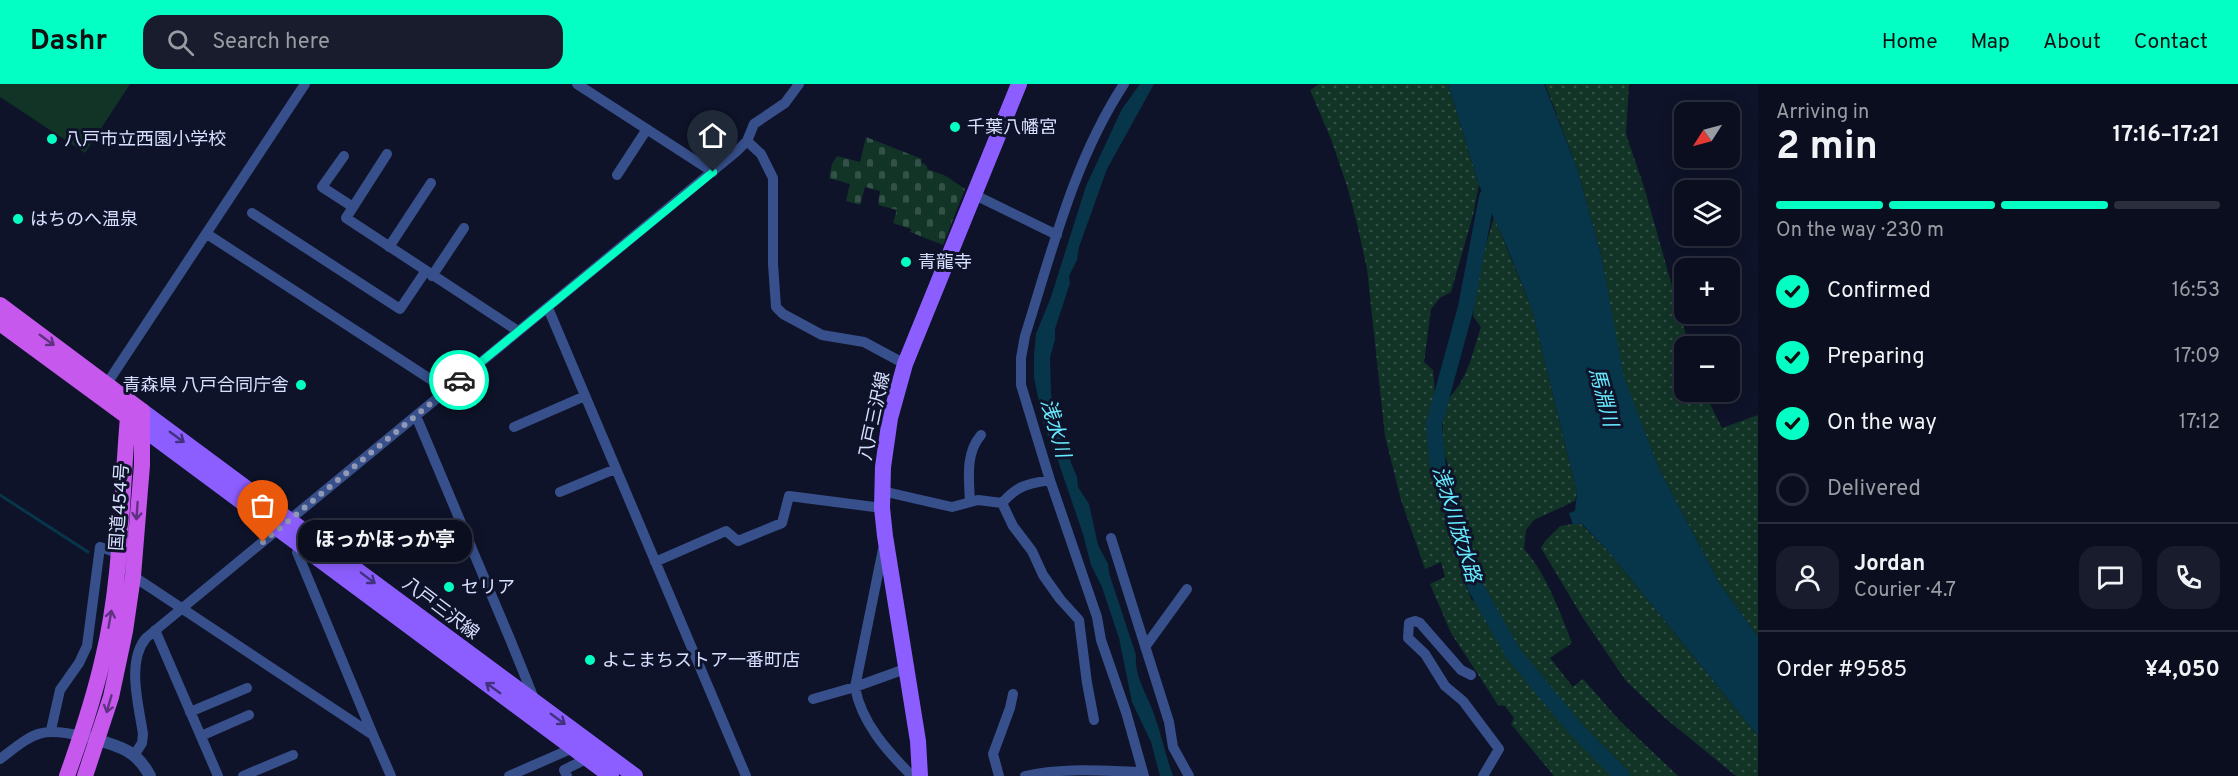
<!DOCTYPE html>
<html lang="en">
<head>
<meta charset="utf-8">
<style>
	body { margin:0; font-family:Overpass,"Noto Sans JP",sans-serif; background:#191c2c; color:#f1f3f6; height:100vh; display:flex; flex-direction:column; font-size:22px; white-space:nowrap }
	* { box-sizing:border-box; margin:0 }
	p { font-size:20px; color:#9a9ca4 }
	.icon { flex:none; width:33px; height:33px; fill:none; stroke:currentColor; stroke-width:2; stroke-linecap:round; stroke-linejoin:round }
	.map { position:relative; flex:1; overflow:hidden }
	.details { display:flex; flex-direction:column; background:#0b0e1f; width:480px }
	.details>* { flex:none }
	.needle { width:39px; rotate:234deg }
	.controls { position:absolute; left:1674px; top:18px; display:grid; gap:12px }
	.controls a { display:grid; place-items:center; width:66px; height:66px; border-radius:12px; background:#0b0e1f; box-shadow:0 3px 15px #0003,0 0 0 2px #2b2e3d; font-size:30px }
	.pin { position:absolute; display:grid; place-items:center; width:51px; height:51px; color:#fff; margin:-62px -26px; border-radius:50% 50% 50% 0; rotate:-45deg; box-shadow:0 0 6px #0007 }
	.pin .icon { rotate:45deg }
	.courier { position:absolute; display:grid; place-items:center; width:60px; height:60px; margin:-30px; border:4px solid #03ffc4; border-radius:50%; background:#fff; color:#222; box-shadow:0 2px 8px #0007 }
	.bubble { position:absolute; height:42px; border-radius:18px; background:#0b0e1f; box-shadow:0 3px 15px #0003,0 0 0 2px #2b2e3d; font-size:20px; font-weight:700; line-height:42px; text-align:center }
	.headline em { font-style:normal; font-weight:700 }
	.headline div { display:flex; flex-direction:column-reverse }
	.headline { display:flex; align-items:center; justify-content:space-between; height:102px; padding:0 18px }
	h1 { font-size:39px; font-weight:700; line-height:45px }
	.bar { display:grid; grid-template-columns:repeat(4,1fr); gap:9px 6px; align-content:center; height:72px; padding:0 18px }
	.bar i { height:8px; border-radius:4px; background:#2b2e3d }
	.bar .active { background:#03ffc4 }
	.bar p { grid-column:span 4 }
	.line { display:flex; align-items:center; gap:15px; padding:0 18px; border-top:2px solid #2b2e3d }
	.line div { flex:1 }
	.round { display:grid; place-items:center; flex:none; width:63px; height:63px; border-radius:18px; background:#191c2c }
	ol { padding:0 18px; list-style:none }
	li { display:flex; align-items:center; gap:18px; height:66px }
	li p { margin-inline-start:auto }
	li .icon { padding:6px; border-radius:50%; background:#03ffc4; color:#111; stroke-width:4 }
	li:last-child { color:#9a9ca4 }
	li i { width:33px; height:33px; border:3px solid #2b2e3d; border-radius:50% }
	header { display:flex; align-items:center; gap:36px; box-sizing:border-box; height:84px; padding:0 30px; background:#03ffc4; color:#111 }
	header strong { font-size:28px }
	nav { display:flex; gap:33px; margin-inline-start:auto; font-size:21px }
	.search { width:420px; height:54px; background:#191c2c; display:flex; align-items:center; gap:15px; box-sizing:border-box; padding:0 21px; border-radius:18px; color:#9a9ca4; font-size:22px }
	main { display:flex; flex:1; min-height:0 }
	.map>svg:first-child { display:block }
	.grass { fill:url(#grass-dots) }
	.cemetery { fill:url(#cemetery-stones) }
	.garden { fill:#113427 }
	.water { fill:#07364a }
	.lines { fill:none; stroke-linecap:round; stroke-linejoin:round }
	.stream { stroke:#07364a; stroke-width:3 }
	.river { stroke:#07364a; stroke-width:16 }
	.minor { stroke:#37508b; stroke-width:10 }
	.tertiary { stroke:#37508b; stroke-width:12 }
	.primary { stroke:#8d5eff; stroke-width:16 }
	.trunk { stroke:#c658ee; stroke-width:16 }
	.oneway { stroke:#613282 }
	.oneway2 { stroke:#41317f }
	.done { stroke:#9198b4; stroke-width:6; stroke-dasharray:0 10.8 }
	.route { stroke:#03ffc4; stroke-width:8 }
	.poi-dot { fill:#03ffc4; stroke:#0f1329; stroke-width:2 }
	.labels { text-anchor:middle; stroke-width:6; stroke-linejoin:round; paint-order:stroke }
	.poi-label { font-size:18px; fill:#d7e0ff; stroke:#0f1329; text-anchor:start }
	.street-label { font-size:18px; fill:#d7e0ff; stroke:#0f1329 }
	.water-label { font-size:20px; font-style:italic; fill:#65ebff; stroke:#0f1329 }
</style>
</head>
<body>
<header>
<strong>Dashr</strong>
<div class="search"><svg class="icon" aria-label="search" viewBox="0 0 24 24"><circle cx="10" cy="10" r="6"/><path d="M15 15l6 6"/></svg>Search here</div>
<nav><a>Home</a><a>Map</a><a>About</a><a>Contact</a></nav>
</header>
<main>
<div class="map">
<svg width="1758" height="692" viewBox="0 0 1758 692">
	<defs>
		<pattern id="grass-dots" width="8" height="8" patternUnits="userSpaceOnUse" patternTransform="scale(1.5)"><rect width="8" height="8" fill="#113427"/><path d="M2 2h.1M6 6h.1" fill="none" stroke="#335147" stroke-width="1.8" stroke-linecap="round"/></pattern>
		<pattern id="cemetery-stones" width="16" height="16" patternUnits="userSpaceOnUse" patternTransform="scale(1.5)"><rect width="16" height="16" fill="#113427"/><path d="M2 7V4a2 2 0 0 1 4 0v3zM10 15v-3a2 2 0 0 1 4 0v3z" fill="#335147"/></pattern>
	</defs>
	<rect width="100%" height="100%" fill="#0f1329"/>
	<path class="grass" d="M1319,0H1448L1479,101L1473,131L1451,208L1440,214L1431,225L1424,278L1433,286L1435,311L1428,347L1433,385L1467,504L1472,517L1485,512L1459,433L1447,377L1443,367V319C1467,300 1472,270 1481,243L1473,232L1478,189L1494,133L1532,225L1577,409L1575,417L1534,436L1526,446L1524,465C1546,489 1561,530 1572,559L1550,574L1573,603L1583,595L1620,637L1678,692H1554L1511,640L1514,634L1505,622L1498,621L1451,549L1430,500L1445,493L1441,478L1425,485L1401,416L1385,352L1367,185L1358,144L1348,105L1331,55L1310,6Z
		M1545,0H1629L1626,50L1644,103L1689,262H1684V308H1704L1722,344L1758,331V553L1720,500L1659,385L1623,293L1601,171L1577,84Z
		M1580,439L1609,468L1758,652V692H1736L1665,634L1626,597L1583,534L1541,464L1545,457L1560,442Z"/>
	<path class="cemetery" d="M866,53L922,75L921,78L927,82V85L946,92L965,105L943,161L910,148L911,145L893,139L897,126L878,121L880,107L865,103L860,121L846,117L850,100L829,94L832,80L837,72L860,78Z"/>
	<path class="garden" d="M0,0H130L85,69L0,13Z"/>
	<path class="water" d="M1140,0H1154L1107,85L1079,163L1077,176L1069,192L1070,199L1055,245V256L1050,273L1051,311L1071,379L1077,393L1078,403L1089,420L1098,461L1108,480L1109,489L1136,571C1134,594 1149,613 1155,633C1162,653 1166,673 1173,692H1160L1151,658L1132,618L1119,554L1102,503L1091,481L1083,450L1053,362L1044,343L1034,293V272L1036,250L1051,213L1086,102L1122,25Z
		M1448,0H1544L1577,84L1601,171L1624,293L1659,385L1720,500L1758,553V652L1609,468L1581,439L1573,441L1569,429L1575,427L1577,409L1532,225L1507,163L1479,101Z"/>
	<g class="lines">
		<path class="stream" d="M0,411L88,468"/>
		<path class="river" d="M1498,98L1487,113L1466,223L1434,340L1438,386L1476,504L1513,569L1574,643L1622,692"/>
		<path class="minor" d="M577,0L713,88
			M1124,0C1074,76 1052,167 1025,252L1021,274V301L1050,396L1097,533L1101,556L1126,628L1144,692
			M747,57L761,70L773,94V180L776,223L783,230L822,251L864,258L905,280
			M387,70L346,134L518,247
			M344,72L322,103L353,123
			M617,91L647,45
			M975,111L1057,151
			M252,129L400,225L425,188
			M207,150L447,306
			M389,163L431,99
			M432,192L464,144
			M548,224L746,692
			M104,304L305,0
			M416,332L510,555L535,617
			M514,343L585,312
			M882,407L952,423L978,416L1002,419C1018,401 1027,400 1050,396
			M560,408L615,385
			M970,418C969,396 965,369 981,351
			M1002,419L1013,442L1032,467L1043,491L1060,515L1079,536L1087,599L1094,636
			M1111,454L1169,638L1173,663L1189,692
			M300,460L297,468L373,651
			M883,465L855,603C861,638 887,667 912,692
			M655,478L726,447L738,457L782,439L789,412L882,424
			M133,492L373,651L391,692
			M155,546L218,692
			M1145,563L1187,505
			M1471,591L1461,586L1420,539L1415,537L1409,539L1408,554L1425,570L1445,602L1463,617L1499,665L1483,692
			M813,615L855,603L905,585
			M190,628L247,604
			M51,646L60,606L79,579L87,562L100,463L118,469
			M201,652L249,631
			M135,670L142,659L143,650C139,622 126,578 146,554L736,68L747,57L754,40L785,19L799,0
			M0,675C33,650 39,642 81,652
			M243,692L293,671
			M509,692L573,664
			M567,692L564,686L588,674
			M999,692L993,670L1010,624L1013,610
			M1025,692C1064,683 1103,687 1143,688"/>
		<path class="tertiary" d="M91,654C118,662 136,665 150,692"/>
		<path class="primary" d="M132,331L142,327L635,692
			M133,337L611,692
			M920,692L918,657L885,452L882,424L883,383L890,334L905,280L1019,0"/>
		<path class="trunk" d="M0,221L142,327V381L133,492L125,547L111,613L85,692
			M0,239L128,333C121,413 122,496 103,574C94,614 81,653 67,692"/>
	</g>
	<defs><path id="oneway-shaft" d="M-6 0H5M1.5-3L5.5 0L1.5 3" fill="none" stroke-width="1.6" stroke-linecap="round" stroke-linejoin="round" transform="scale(1.5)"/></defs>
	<g class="oneway">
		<use href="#oneway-shaft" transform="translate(47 256) rotate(36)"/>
		<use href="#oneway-shaft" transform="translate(137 427) rotate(94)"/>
		<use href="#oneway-shaft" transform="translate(110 535) rotate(-80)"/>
		<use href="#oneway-shaft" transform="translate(109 620) rotate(106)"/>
	</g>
	<g class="oneway2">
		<use href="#oneway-shaft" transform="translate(177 353) rotate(36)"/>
		<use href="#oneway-shaft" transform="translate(368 494) rotate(37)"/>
		<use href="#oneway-shaft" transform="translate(493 604) rotate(-144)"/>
		<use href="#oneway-shaft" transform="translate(558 635) rotate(36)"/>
	</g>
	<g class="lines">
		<path class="done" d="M263,458L459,296"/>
		<path class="route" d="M459,296L713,88"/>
	</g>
	<g class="poi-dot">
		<circle cx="955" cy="43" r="6"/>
		<circle cx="52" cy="55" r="6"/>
		<circle cx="18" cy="135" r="6"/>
		<circle cx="906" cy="178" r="6"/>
		<circle cx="301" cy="301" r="6"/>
		<circle cx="449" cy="503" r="6"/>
		<circle cx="590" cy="576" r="6"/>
	</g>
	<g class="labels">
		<g class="poi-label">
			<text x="967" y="49">千葉八幡宮</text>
			<text x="64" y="61">八戸市立西園小学校</text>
			<text x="30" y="141">はちのへ温泉</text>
			<text x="918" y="184">青龍寺</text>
			<text x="289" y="307" text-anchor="end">青森県 八戸合同庁舎</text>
			<text x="461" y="509">セリア</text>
			<text x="602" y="582">よこまちストア一番町店</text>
		</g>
		<g class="street-label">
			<text transform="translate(874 332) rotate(-78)" y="6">八戸三沢線</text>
			<text transform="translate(119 423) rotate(-86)" y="6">国道454号</text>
			<text transform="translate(441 524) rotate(37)" y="6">八戸三沢線</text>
		</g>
		<g class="water-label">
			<text transform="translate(1604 313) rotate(75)" y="7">馬淵川</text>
			<text transform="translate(1056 344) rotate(74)" y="7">浅水川</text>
			<text transform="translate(1457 440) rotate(73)" y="7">浅水川放水路</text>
		</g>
	</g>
</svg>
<div class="controls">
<a><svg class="needle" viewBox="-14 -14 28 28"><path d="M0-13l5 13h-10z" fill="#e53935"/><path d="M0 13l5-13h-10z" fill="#9a9ca4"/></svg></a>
<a><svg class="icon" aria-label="layers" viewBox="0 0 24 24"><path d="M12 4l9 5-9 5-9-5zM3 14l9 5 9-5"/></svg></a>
<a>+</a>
<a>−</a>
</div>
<div class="pin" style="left:263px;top:458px;background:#ea580c"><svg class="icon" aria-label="bag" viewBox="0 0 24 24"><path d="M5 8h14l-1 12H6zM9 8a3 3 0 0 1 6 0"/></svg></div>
<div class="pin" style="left:713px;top:88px;background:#1f2937"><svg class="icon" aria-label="home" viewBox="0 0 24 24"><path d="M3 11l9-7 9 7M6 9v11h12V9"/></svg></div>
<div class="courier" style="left:459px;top:296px"><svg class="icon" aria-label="car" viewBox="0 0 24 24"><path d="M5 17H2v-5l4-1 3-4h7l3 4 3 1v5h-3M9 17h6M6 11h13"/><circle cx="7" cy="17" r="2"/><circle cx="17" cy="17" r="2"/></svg></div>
<div class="bubble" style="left:298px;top:436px;width:174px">ほっかほっか亭</div>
</div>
<section class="details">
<div class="headline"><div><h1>2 min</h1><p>Arriving in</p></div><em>17:16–17:21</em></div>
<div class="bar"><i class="active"></i><i class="active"></i><i class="active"></i><i></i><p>On the way · 230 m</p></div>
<ol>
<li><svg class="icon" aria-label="check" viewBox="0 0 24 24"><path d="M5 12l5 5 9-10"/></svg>Confirmed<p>16:53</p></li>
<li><svg class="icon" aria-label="check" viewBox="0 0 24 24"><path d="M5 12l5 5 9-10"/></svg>Preparing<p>17:09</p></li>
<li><svg class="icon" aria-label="check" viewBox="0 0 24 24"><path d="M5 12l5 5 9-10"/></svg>On the way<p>17:12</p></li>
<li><i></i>Delivered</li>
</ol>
<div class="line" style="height:108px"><a class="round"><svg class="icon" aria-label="person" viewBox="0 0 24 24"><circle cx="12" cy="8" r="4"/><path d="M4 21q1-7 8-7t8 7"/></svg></a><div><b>Jordan</b><p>Courier · 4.7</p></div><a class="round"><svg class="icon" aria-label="chat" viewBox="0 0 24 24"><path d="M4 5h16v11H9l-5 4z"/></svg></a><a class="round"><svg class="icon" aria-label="phone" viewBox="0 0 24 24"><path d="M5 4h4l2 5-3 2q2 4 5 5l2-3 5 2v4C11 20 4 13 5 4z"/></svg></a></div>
<div class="line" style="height:78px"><div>Order #9585</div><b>¥4,050</b></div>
</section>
</main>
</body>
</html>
